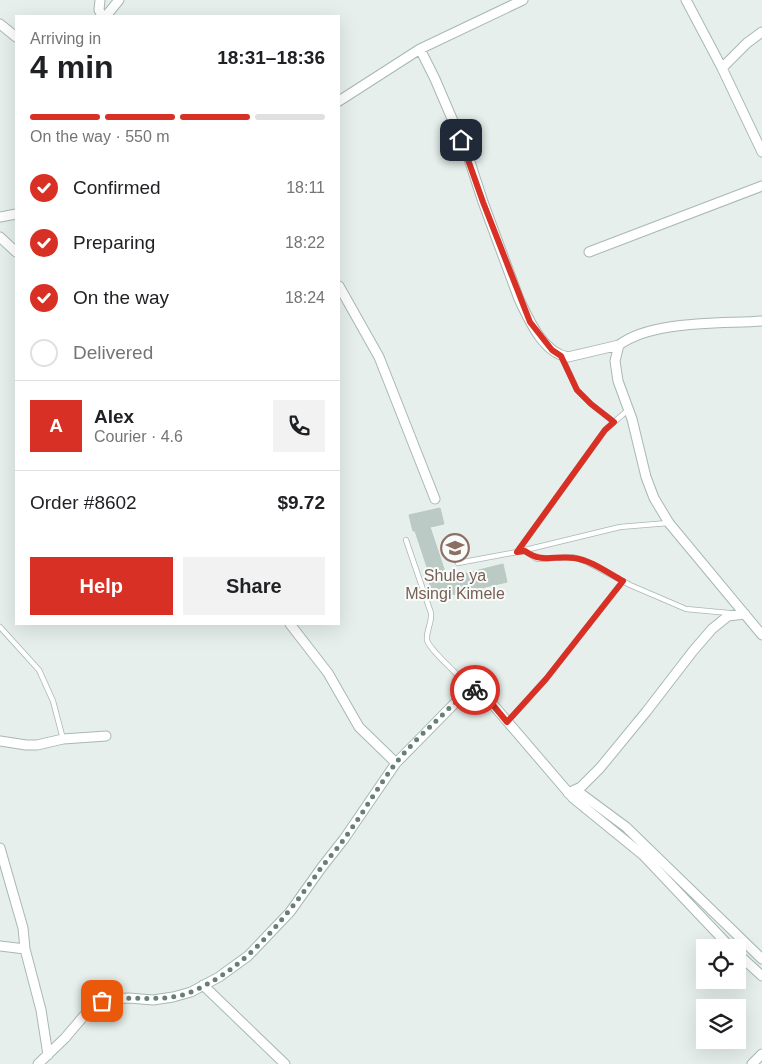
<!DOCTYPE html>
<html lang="en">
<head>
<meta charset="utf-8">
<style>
	body { margin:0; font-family:Helvetica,sans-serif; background:#f2f2f2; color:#202124; height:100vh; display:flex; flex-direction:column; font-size:19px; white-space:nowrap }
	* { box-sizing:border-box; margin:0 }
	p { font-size:16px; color:#757577 }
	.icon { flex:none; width:28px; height:28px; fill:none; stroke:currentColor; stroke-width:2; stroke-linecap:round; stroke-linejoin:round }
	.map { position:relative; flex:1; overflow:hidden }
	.side { position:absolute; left:15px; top:15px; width:325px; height:610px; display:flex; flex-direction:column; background:#fff; border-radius:0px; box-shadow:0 5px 20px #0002 }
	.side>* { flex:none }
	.tools { position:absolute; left:696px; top:939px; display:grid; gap:10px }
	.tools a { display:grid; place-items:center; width:50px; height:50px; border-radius:0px; background:#fff; box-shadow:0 5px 20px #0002; font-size:25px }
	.pin { position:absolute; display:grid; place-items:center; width:42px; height:42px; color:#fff; margin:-21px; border-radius:10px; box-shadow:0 2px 8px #0006 }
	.courier { position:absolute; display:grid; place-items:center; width:50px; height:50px; margin:-25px; border:4px solid #d93025; border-radius:50%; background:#fff; color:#222; box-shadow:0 1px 6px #0007 }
	.overview em { font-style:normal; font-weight:700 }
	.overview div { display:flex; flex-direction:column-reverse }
	.overview { display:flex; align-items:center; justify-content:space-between; height:85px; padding:0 15px }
	h1 { font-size:32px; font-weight:700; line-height:38px }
	.bar { display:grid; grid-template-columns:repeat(4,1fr); gap:8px 5px; align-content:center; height:60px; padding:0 15px }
	.bar i { height:6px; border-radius:4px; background:#e0e0e0 }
	.bar .current { background:#d93025 }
	.bar p { grid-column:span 4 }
	.line { display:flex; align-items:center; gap:12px; padding:0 15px; border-top:1px solid #e0e0e0 }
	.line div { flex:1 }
	.round { display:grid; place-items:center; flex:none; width:52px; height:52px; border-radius:0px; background:#f2f2f2 }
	ol { padding:0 15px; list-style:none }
	li { display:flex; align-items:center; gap:15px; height:55px }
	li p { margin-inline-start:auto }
	li .icon { padding:5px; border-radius:50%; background:#d93025; color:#fff; stroke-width:4 }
	li:last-child { color:#757577 }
	li i { width:28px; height:28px; border:2px solid #e0e0e0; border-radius:50% }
	.cta { display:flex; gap:10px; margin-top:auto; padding:10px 15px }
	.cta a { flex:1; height:58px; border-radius:0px; background:#d93025; color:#fff; font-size:20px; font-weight:700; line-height:58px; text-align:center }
	.cta a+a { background:#f2f2f2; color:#202124 }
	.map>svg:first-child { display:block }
	.building { fill:#bbcac4; stroke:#b8c9c2 }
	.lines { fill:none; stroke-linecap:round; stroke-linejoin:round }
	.lane-casing { stroke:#a8b8b2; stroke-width:6 }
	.street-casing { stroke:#a8b8b2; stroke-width:11 }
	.lane { stroke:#fff; stroke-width:4.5 }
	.street { stroke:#fff; stroke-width:9 }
	.done { stroke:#687f78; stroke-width:5; stroke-dasharray:0 9 }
	.route { stroke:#d93025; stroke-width:6 }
	.labels { text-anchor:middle; stroke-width:4; stroke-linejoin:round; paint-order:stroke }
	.education-label { font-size:16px; fill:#785e54; stroke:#f7fbf9 }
</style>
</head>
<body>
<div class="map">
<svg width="762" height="1064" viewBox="0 0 762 1064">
	<rect width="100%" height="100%" fill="#e6efeb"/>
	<path class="building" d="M440,508L444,524L430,527L447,578L503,564L507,582L434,599L426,571L428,570L415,531H413L409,515Z"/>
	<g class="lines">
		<defs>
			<path id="lane" d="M561,355L577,390L591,404L614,422
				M406,540L431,613C432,623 426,631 427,640C429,650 464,680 473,690
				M525,551L537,559L573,557L587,562L630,585L686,609L729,613
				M517,552L605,430L628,410
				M458,563L517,552L620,527L668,523
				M0,627L39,670L53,701L63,739
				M508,721L546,679L623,581"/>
			<path id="street" d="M100,0L99,10L102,16
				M686,0L722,68L762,152
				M106,16L119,0
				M0,24L16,37
				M420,49L435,79L468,156L483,202L519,299C529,320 543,353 568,357L619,345
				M722,68L747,43L762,32
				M339,101L420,49L523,0
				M0,217L16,214
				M0,237L16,252
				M589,252L762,186
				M339,286L379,357L435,499
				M762,321C721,324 652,320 619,345L615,361L618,381L632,419L646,477L654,498L669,523L762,635
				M290,624L328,673L359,727L396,763
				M0,741L26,745H37L63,739L106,736
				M576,790L626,827L762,959
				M568,793L581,787L600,768L646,712L693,651L712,629L728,616L745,614
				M0,848L23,928L25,949L41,1010L48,1055
				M0,946L25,949
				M738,954L762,976
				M203,985L285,1064
				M38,1064L65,1038L94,1004L111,999L129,998L153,1000L173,997L191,992L219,977L248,956L290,912L322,867L344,839L396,763L455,703L467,693L476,689L483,693L573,798L643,855L731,948
				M752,1064L762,1054"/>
		</defs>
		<use href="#lane" class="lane-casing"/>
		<use href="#street" class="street-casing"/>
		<use href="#lane" class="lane"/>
		<use href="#street" class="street"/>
	</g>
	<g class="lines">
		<path class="done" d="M102,1001C131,994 162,1004 191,992C245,969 280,924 314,878C323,864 335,852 344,839C362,815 377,788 395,764C407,749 421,735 434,723C446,712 460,695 475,690"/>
		<path class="route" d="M461,140L483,202L530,322L552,350L561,356L577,390L591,404L614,422L605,430L517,552L525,551C543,564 554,555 574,558C591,560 608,573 623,581L546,679L507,722L483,693L475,690"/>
	</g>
	<defs>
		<symbol id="school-ring" viewBox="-11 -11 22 22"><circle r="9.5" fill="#f7fbf9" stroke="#8d6e63" stroke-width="1.5"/><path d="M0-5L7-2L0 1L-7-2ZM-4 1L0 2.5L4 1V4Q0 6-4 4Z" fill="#8d6e63"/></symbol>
	</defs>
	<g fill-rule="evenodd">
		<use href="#school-ring" x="439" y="532" width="32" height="32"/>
	</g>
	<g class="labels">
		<g class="education-label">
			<text x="455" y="581">Shule ya<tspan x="455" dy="18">Msingi Kimele</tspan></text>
		</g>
	</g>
</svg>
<div class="tools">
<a><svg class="icon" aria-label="locate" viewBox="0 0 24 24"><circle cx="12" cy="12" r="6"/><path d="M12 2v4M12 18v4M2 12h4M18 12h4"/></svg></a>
<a><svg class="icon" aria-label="layers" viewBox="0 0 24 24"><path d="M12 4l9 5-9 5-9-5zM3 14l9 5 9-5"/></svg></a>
</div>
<div class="pin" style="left:102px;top:1001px;background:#ea580c"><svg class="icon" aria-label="bag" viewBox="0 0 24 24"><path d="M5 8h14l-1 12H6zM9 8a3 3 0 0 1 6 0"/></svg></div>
<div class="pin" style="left:461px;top:140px;background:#1f2937"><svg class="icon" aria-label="home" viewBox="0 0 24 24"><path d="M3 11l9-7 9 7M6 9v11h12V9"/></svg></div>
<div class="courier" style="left:475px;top:690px"><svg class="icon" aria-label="bike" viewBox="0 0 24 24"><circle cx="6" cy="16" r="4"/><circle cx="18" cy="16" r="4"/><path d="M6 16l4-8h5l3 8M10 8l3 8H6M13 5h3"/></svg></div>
<section class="side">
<div class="overview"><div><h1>4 min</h1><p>Arriving in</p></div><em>18:31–18:36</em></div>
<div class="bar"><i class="current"></i><i class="current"></i><i class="current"></i><i></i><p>On the way · 550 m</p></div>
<ol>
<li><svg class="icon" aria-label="check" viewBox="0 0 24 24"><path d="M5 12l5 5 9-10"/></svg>Confirmed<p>18:11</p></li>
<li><svg class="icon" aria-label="check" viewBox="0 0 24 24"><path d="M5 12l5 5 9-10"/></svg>Preparing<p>18:22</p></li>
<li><svg class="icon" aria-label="check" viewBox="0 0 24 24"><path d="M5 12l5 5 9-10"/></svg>On the way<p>18:24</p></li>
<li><i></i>Delivered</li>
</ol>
<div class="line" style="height:90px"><b class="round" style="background:#d93025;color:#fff">A</b><div><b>Alex</b><p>Courier · 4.6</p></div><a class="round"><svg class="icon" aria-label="phone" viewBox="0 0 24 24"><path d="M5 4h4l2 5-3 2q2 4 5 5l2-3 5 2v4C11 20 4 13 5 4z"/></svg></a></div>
<div class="line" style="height:65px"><div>Order #8602</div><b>$9.72</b></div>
<div class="cta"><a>Help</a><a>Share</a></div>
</section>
</div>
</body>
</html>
